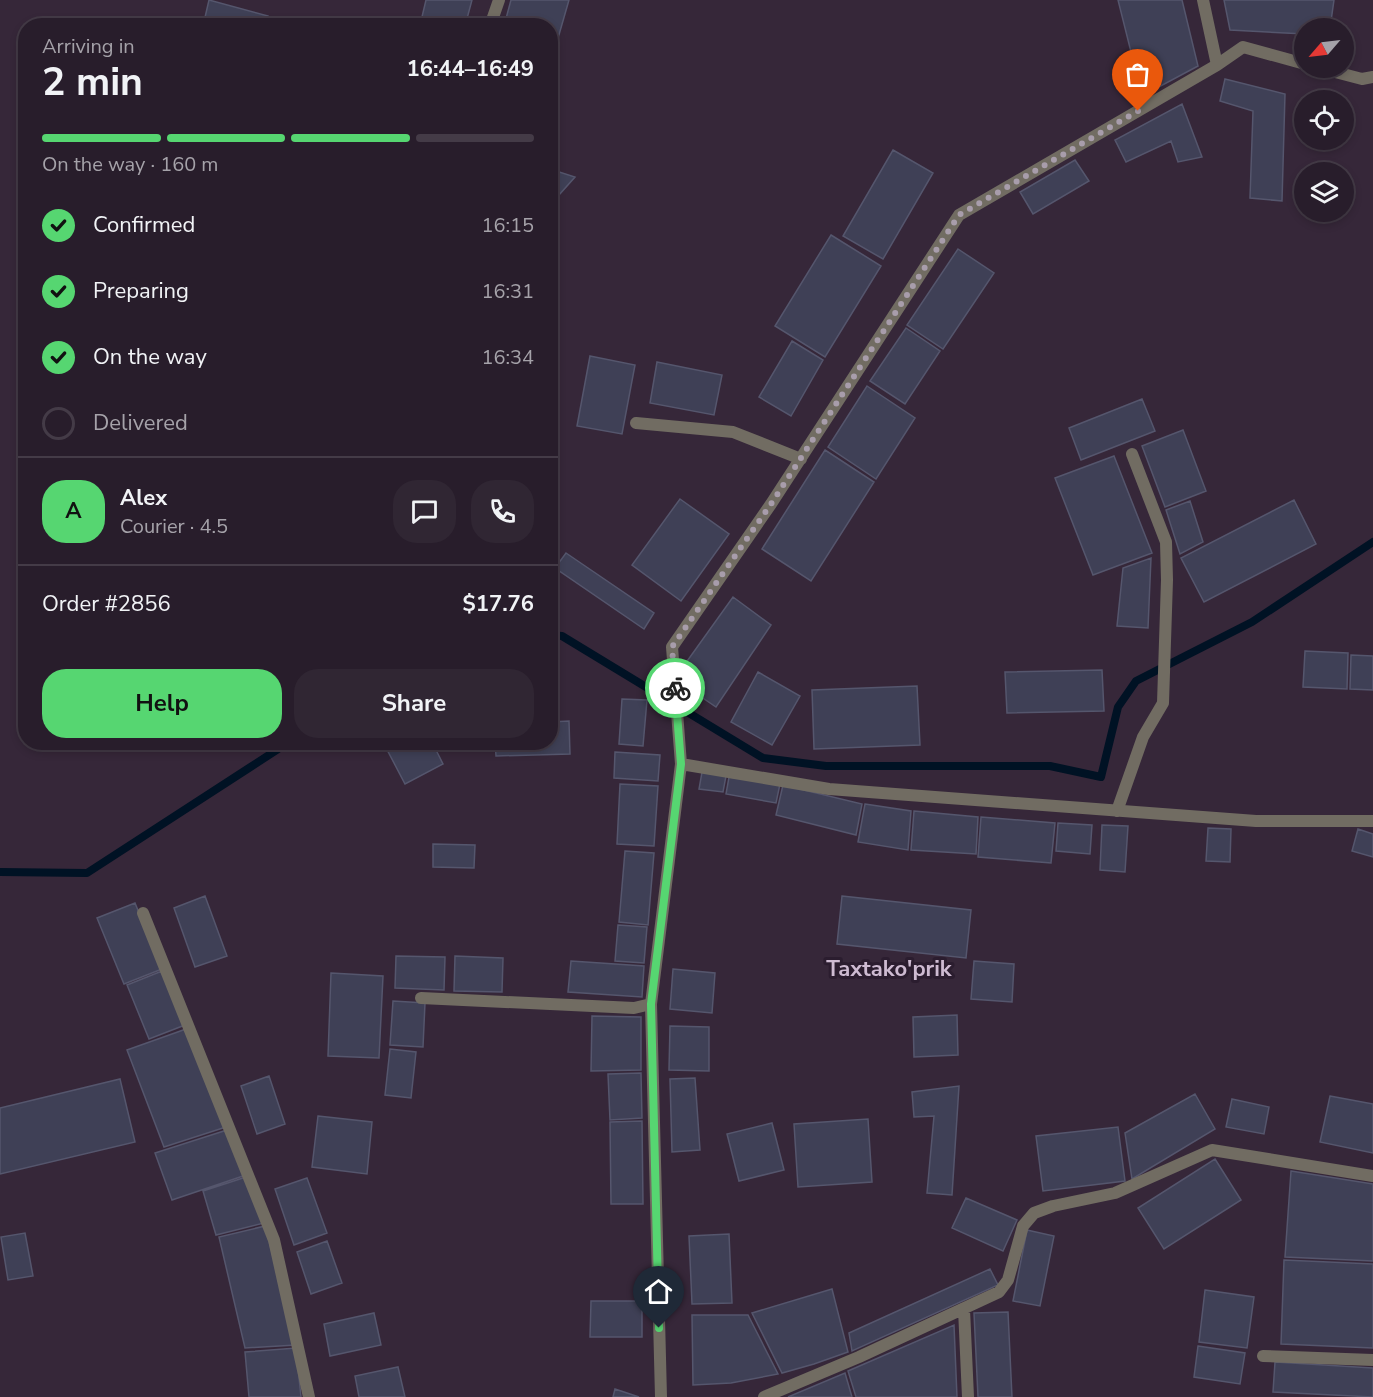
<!DOCTYPE html>
<html lang="en">
<head>
<meta charset="utf-8">
<style>
	body { margin:0; font-family:"Nunito Sans",sans-serif; background:#302633; color:#f1f3f6; height:100vh; display:flex; flex-direction:column; font-size:22px; white-space:nowrap }
	* { box-sizing:border-box; margin:0 }
	p { font-size:20px; color:#a5a2a9 }
	.icon { flex:none; width:33px; height:33px; fill:none; stroke:currentColor; stroke-width:2; stroke-linecap:round; stroke-linejoin:round }
	.map { position:relative; flex:1; overflow:hidden }
	.side { position:absolute; left:18px; top:18px; width:540px; height:732px; display:flex; flex-direction:column; background:#281d2b; border-radius:24px; box-shadow:0 3px 9px #0003,0 0 0 2px #443b47 }
	.side>* { flex:none }
	.needle { width:39px; rotate:242deg }
	.tools { position:absolute; left:1294px; top:18px; display:grid; gap:12px }
	.tools a { display:grid; place-items:center; width:60px; height:60px; border-radius:50%; background:#281d2b; box-shadow:0 3px 9px #0003,0 0 0 2px #443b47; font-size:30px }
	.pin { position:absolute; display:grid; place-items:center; width:51px; height:51px; color:#fff; margin:-62px -26px; border-radius:50% 50% 50% 0; rotate:-45deg; box-shadow:0 0 6px #0007 }
	.pin .icon { rotate:45deg }
	.courier { position:absolute; display:grid; place-items:center; width:60px; height:60px; margin:-30px; border:4px solid #56d671; border-radius:50%; background:#fff; color:#222; box-shadow:0 2px 8px #0007 }
	.head em { font-style:normal; font-weight:700 }
	.head div { display:flex; flex-direction:column-reverse }
	.head { display:flex; align-items:center; justify-content:space-between; height:102px; padding:0 24px }
	h1 { font-size:39px; font-weight:700; line-height:45px }
	.bar { display:grid; grid-template-columns:repeat(4,1fr); gap:9px 6px; align-content:center; height:72px; padding:0 24px }
	.bar i { height:8px; border-radius:4px; background:#443b47 }
	.bar .on { background:#56d671 }
	.bar p { grid-column:span 4 }
	.line { display:flex; align-items:center; gap:15px; padding:0 24px; border-top:2px solid #443b47 }
	.line div { flex:1 }
	.round { display:grid; place-items:center; flex:none; width:63px; height:63px; border-radius:24px; background:#302633 }
	ol { padding:0 24px; list-style:none }
	li { display:flex; align-items:center; gap:18px; height:66px }
	li p { margin-inline-start:auto }
	li .icon { padding:6px; border-radius:50%; background:#56d671; color:#111; stroke-width:4 }
	li:last-child { color:#a5a2a9 }
	li i { width:33px; height:33px; border:3px solid #443b47; border-radius:50% }
	.cta { display:flex; gap:12px; margin-top:auto; padding:12px 24px }
	.cta a { flex:1; height:69px; border-radius:24px; background:#56d671; color:#111; font-size:24px; font-weight:700; line-height:69px; text-align:center }
	.cta a+a { background:#302633; color:#f1f3f6 }
	.map>svg:first-child { display:block }
	.lines { fill:none; stroke-linecap:round; stroke-linejoin:round }
	.stream { stroke:#001224; stroke-width:8 }
	.building { fill:#3f4056; stroke:#55566d; stroke-width:1.5 }
	.minor { stroke:#716c62; stroke-width:12 }
	.done { stroke:#a89dab; stroke-width:6; stroke-dasharray:0 10.8 }
	.route { stroke:#56d671; stroke-width:8 }
	.labels { text-anchor:middle; stroke-width:6; stroke-linejoin:round; paint-order:stroke }
	.quarter-label { font-size:22px; font-weight:bold; fill:#cebbd2; stroke:#2b1d2f }
</style>
</head>
<body>
<div class="map">
<svg width="1373" height="1397" viewBox="0 0 1373 1397">
	<rect width="100%" height="100%" fill="#362739"/>
	<g class="lines">
		<path class="stream" d="M550,635L562,636L763,758L826,766H1050L1101,777L1118,707L1136,681L1252,622L1373,542
			M0,872L87,873L289,742"/>
	</g>
	<path class="building" d="M209,0L268,16L265,26H203Z
		M426,0H472L465,26H439L421,21Z
		M511,0H569L550,66V26H504Z
		M1118,0H1182L1198,66L1142,96Z
		M1224,0H1334L1330,28H1305V34L1230,30Z
		M1225,79L1285,94L1282,201L1250,198L1253,111L1220,101Z
		M1182,104L1202,157L1178,162L1171,141L1126,162L1115,140Z
		M893,150L933,173L883,259L843,236Z
		M1075,160L1089,181L1033,214L1020,192Z
		M550,169L575,177L550,205Z
		M831,235L881,266L825,357L775,326Z
		M958,249L994,273L943,349L907,325Z
		M906,328L940,351L905,404L870,381Z
		M792,341L823,360L791,416L759,397Z
		M590,356L635,365L622,434L577,426Z
		M657,362L722,375L714,415L650,403Z
		M867,386L915,418L876,479L828,447Z
		M1142,399L1155,431L1081,460L1069,428Z
		M1183,430L1206,491L1165,507L1142,446Z
		M825,450L874,482L811,581L762,549Z
		M1114,456L1152,553L1093,575L1055,478Z
		M680,499L729,534L681,601L632,565Z
		M1294,500L1316,544L1204,602L1181,558Z
		M1190,501L1203,542L1180,554L1166,510Z
		M566,553L654,613L644,629L555,568Z
		M1151,558L1148,628L1117,626L1123,568Z
		M733,597L771,625L716,707L694,692L680,671Z
		M1305,651L1348,653L1347,689L1303,687Z
		M1351,655L1373,656V690L1350,689Z
		M1102,670L1104,711L1007,713L1005,672Z
		M758,672L800,696L772,745L731,722Z
		M917,686L920,745L814,749L812,690Z
		M622,699L647,700L643,746L619,744Z
		M569,721L570,754L496,756L495,742H550V722Z
		M383,742H432L443,764L405,784Z
		M615,752L660,755L658,781L614,778Z
		M702,772L726,776L723,792L699,789Z
		M729,777L780,784L776,803L726,794Z
		M620,784L658,786L654,846L617,844Z
		M783,785L862,804L856,835L776,815Z
		M865,804L911,811L908,850L858,842Z
		M914,811L978,817L976,854L911,850Z
		M981,817L1055,823L1051,863L978,857Z
		M1058,823L1092,825L1090,854L1056,851Z
		M1102,825L1128,826L1125,872L1100,870Z
		M1208,828L1231,829L1230,862L1206,861Z
		M1358,829L1373,834V857L1352,851Z
		M433,844L475,845L474,868L433,867Z
		M625,851L654,853L648,925L619,922Z
		M205,896L227,956L195,967L174,908Z
		M842,896L971,910L966,958L837,944Z
		M135,903L162,969L124,984L97,918Z
		M618,925L647,927L644,963L615,961Z
		M396,956L445,957L444,990L395,988Z
		M455,956L503,958L502,992L454,991Z
		M571,961L644,966L642,997L568,992Z
		M974,961L1014,964L1012,1002L971,999Z
		M673,969L715,973L712,1013L670,1009Z
		M162,971L185,1025L149,1039L127,985Z
		M331,973L383,976L379,1058L328,1056Z
		M393,1001L425,1003L423,1047L390,1045Z
		M957,1015L958,1055L914,1057L913,1017Z
		M592,1016L641,1017V1070L591,1071Z
		M670,1026L709,1027V1071L669,1070Z
		M186,1029L226,1127L164,1147L127,1050Z
		M390,1049L416,1052L411,1098L385,1095Z
		M641,1073L642,1118L610,1120L608,1074Z
		M269,1076L285,1124L257,1134L241,1086Z
		M695,1078L700,1150L672,1152L670,1079Z
		M120,1079L135,1142L0,1174V1108Z
		M959,1086L952,1195L927,1193L934,1116L914,1117L912,1092Z
		M1195,1094L1215,1129L1132,1179L1125,1133Z
		M1330,1096L1373,1104V1153L1320,1142Z
		M1232,1099L1269,1107L1264,1134L1226,1127Z
		M318,1116L372,1122L367,1174L312,1167Z
		M868,1119L872,1182L798,1187L794,1124Z
		M642,1121L643,1204H611L610,1122Z
		M772,1123L784,1170L739,1181L727,1134Z
		M1118,1127L1125,1181L1043,1191L1036,1136Z
		M227,1130L246,1175L172,1200L155,1153Z
		M1215,1159L1241,1200L1164,1249L1138,1208Z
		M1291,1171L1373,1184V1261L1285,1257Z
		M246,1177L264,1223L216,1235L203,1191Z
		M307,1178L327,1233L294,1245L275,1189Z
		M966,1198L1017,1220L1003,1251L952,1228Z
		M265,1226L296,1345L245,1348L219,1237Z
		M1027,1230L1054,1236L1040,1306L1013,1301Z
		M25,1233L33,1276L8,1280L1,1237Z
		M729,1234L732,1303L692,1304L689,1236Z
		M327,1241L342,1283L311,1294L297,1252Z
		M1284,1260L1373,1264V1348L1281,1344Z
		M990,1269L998,1285L852,1351L849,1333Z
		M832,1289L848,1352L814,1364L782,1373L752,1313Z
		M1205,1290L1254,1297L1247,1348L1199,1342Z
		M591,1301H642V1337H590Z
		M1008,1312L1012,1397H978L974,1313Z
		M374,1313L381,1345L330,1356L324,1324Z
		M692,1315H748L778,1374L731,1383L693,1385Z
		M954,1325L957,1397H856L848,1371Z
		M1198,1346L1245,1353L1240,1384L1194,1377Z
		M296,1348L301,1397H249L245,1352Z
		M1275,1362L1373,1368V1397L1273,1392Z
		M398,1367L405,1397H359L355,1376Z
		M845,1373L852,1397H788Z
		M615,1389L639,1397H613Z"/>
	<g class="lines">
		<path class="minor" d="M490,26L499,0
			M1217,65L1243,47L1305,64
			M1320,68L1362,79L1373,77
			M636,423L733,432L801,459
			M681,764L829,789L1256,821H1373
			M1117,811L1143,737L1163,703L1167,580L1166,542L1132,454
			M143,913L274,1240L309,1397
			M421,998L634,1008L651,1004
			M964,1309L968,1397
			M1263,1356L1373,1360
			M661,1397L651,1004L681,764L672,647L771,504L959,215L1217,65L1203,0
			M764,1397L859,1357L999,1292L1008,1280L1023,1226L1034,1213L1053,1206L1115,1193L1212,1150L1373,1176"/>
	</g>
	<g class="lines">
		<path class="done" d="M675,688L672,647L771,504L959,215L1138,111"/>
		<path class="route" d="M659,1328L651,1004L681,764L675,688"/>
	</g>
	<g class="labels">
		<g class="quarter-label">
			<text x="889" y="976">Taxtako'prik</text>
		</g>
	</g>
</svg>
<div class="tools">
<a><svg class="needle" viewBox="-14 -14 28 28"><path d="M0-13l5 13h-10z" fill="#e53935"/><path d="M0 13l5-13h-10z" fill="#a5a2a9"/></svg></a>
<a><svg class="icon" aria-label="locate" viewBox="0 0 24 24"><circle cx="12" cy="12" r="6"/><path d="M12 2v4M12 18v4M2 12h4M18 12h4"/></svg></a>
<a><svg class="icon" aria-label="layers" viewBox="0 0 24 24"><path d="M12 4l9 5-9 5-9-5zM3 14l9 5 9-5"/></svg></a>
</div>
<div class="pin" style="left:1138px;top:111px;background:#ea580c"><svg class="icon" aria-label="bag" viewBox="0 0 24 24"><path d="M5 8h14l-1 12H6zM9 8a3 3 0 0 1 6 0"/></svg></div>
<div class="pin" style="left:659px;top:1328px;background:#1f2937"><svg class="icon" aria-label="home" viewBox="0 0 24 24"><path d="M3 11l9-7 9 7M6 9v11h12V9"/></svg></div>
<div class="courier" style="left:675px;top:688px"><svg class="icon" aria-label="bike" viewBox="0 0 24 24"><circle cx="6" cy="16" r="4"/><circle cx="18" cy="16" r="4"/><path d="M6 16l4-8h5l3 8M10 8l3 8H6M13 5h3"/></svg></div>
<section class="side">
<div class="head"><div><h1>2 min</h1><p>Arriving in</p></div><em>16:44–16:49</em></div>
<div class="bar"><i class="on"></i><i class="on"></i><i class="on"></i><i></i><p>On the way · 160 m</p></div>
<ol>
<li><svg class="icon" aria-label="check" viewBox="0 0 24 24"><path d="M5 12l5 5 9-10"/></svg>Confirmed<p>16:15</p></li>
<li><svg class="icon" aria-label="check" viewBox="0 0 24 24"><path d="M5 12l5 5 9-10"/></svg>Preparing<p>16:31</p></li>
<li><svg class="icon" aria-label="check" viewBox="0 0 24 24"><path d="M5 12l5 5 9-10"/></svg>On the way<p>16:34</p></li>
<li><i></i>Delivered</li>
</ol>
<div class="line" style="height:108px"><b class="round" style="background:#56d671;color:#111">A</b><div><b>Alex</b><p>Courier · 4.5</p></div><a class="round"><svg class="icon" aria-label="chat" viewBox="0 0 24 24"><path d="M4 5h16v11H9l-5 4z"/></svg></a><a class="round"><svg class="icon" aria-label="phone" viewBox="0 0 24 24"><path d="M5 4h4l2 5-3 2q2 4 5 5l2-3 5 2v4C11 20 4 13 5 4z"/></svg></a></div>
<div class="line" style="height:78px"><div>Order #2856</div><b>$17.76</b></div>
<div class="cta"><a>Help</a><a>Share</a></div>
</section>
</div>
</body>
</html>
